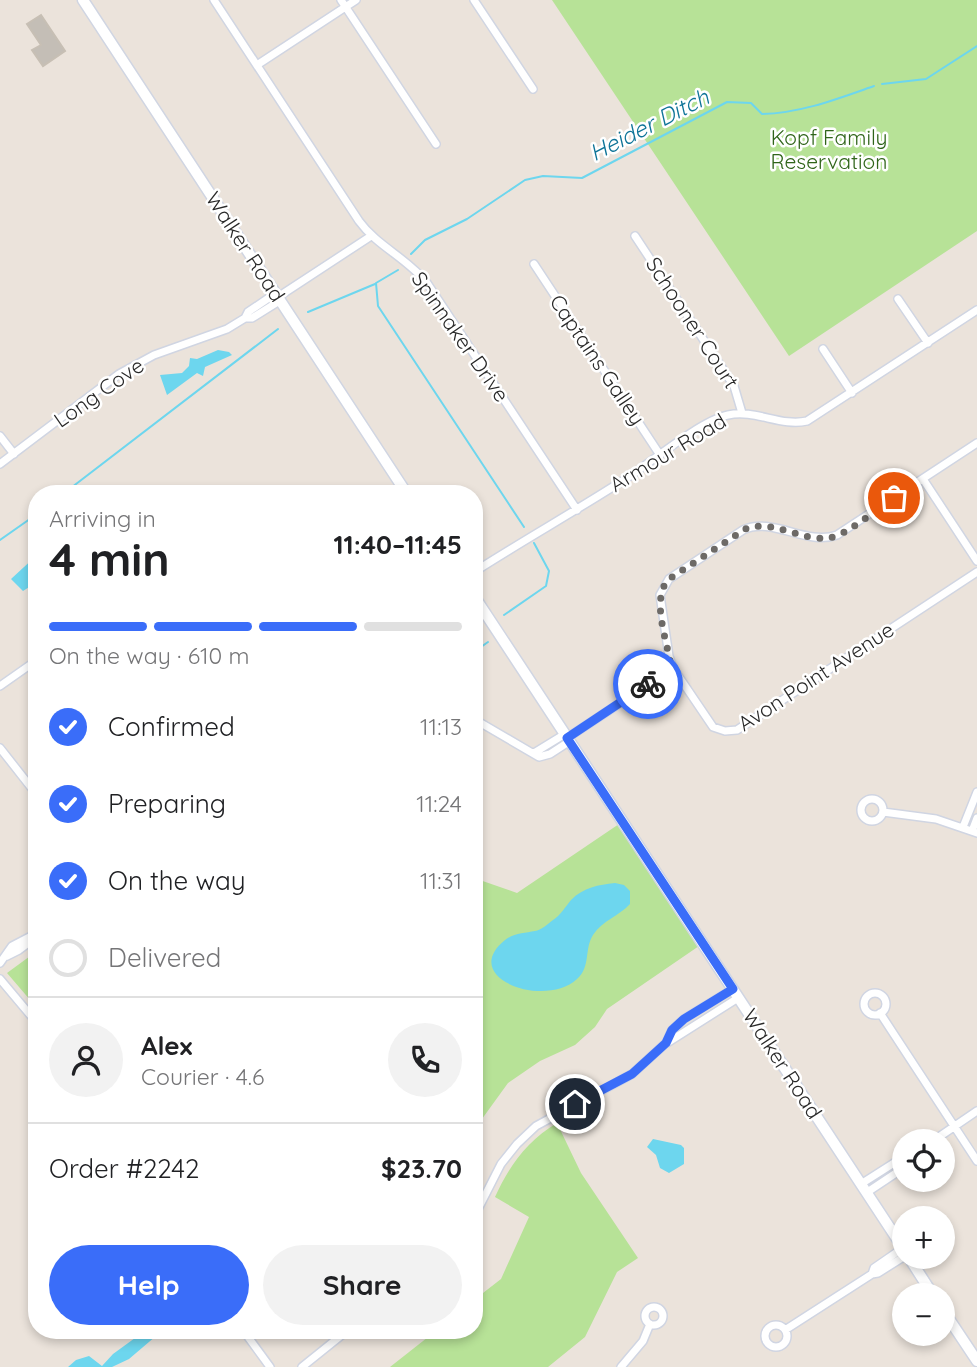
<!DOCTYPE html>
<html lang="en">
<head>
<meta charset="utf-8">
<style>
	body { margin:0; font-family:Quicksand,sans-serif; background:#f2f2f2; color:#202124; height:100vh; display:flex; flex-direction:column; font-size:26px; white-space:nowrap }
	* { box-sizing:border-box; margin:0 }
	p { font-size:23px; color:#757577 }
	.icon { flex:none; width:38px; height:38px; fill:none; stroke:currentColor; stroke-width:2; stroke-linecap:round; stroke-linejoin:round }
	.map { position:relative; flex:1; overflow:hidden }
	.panel { position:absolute; left:28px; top:485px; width:455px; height:854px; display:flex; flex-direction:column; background:#fff; border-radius:28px; box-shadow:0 4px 10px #0003 }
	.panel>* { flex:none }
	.fabs { position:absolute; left:892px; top:1129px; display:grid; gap:14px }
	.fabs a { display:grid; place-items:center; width:63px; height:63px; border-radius:50%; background:#fff; box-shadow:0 4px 10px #0003; font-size:35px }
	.pin { position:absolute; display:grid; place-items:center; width:60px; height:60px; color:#fff; margin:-30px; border:4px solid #fff; border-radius:50%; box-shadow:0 2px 7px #0007 }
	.courier { position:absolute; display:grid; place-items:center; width:70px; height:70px; margin:-35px; border:5px solid #3a6df9; border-radius:50%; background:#fff; color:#222; box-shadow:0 2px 9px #0007 }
	.overview em { font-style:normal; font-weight:800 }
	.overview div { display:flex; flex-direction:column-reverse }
	.overview { display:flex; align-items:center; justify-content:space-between; height:119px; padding:0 21px }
	h1 { font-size:46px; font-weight:800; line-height:52px }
	.bar { display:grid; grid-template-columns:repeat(4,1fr); gap:10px 7px; align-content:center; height:84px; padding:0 21px }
	.bar i { height:9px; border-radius:5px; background:#e0e0e0 }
	.bar .active { background:#3a6df9 }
	.bar p { grid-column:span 4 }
	.line { display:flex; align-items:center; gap:18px; padding:0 21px; border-top:2px solid #e0e0e0 }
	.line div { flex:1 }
	.round { display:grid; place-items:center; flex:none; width:74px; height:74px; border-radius:37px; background:#f2f2f2 }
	ol { padding:0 21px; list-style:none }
	li { display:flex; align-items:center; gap:21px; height:77px }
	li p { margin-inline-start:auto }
	li .icon { padding:7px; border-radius:50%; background:#3a6df9; color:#fff; stroke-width:4 }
	li:last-child { color:#757577 }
	li i { width:38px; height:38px; border:4px solid #e0e0e0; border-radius:50% }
	.primary-button { display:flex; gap:14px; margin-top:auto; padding:14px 21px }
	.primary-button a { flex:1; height:80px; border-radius:42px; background:#3a6df9; color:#fff; font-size:28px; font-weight:800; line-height:80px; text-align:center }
	.primary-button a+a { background:#f2f2f2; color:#202124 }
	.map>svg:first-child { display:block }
	.green { fill:#b7e297 }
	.water { fill:#6dd6ee }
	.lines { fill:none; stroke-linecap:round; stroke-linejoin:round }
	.stream { stroke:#6dd6ee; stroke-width:2 }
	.building { fill:#c4beb6; stroke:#c7bfb4; stroke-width:2 }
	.street-casing { stroke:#d0d5e2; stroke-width:10 }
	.secondary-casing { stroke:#d0d5e2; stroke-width:13 }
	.street { stroke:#fff; stroke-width:7 }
	.secondary { stroke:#fff; stroke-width:10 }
	.done { stroke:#6d6a67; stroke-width:7; stroke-dasharray:0 12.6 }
	.route { stroke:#3a6df9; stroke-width:9 }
	.labels { text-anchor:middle; stroke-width:5; stroke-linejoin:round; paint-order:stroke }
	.park-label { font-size:21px; fill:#30651a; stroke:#fff }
	.street-label { font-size:21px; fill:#292929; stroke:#fff }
	.water-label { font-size:23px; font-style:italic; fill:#0e7498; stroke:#fff }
</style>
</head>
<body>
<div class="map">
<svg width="977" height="1367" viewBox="0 0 977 1367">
	<rect width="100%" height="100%" fill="#ebe3db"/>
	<path class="green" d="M552,0H977V231L789,356Z
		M619,824L699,946L607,1009L595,1027L575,1045L540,1061L508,1083L474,1130V878L517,893Z
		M37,951V1008L7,973Z
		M557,1123L581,1173L638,1258L617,1272L585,1337L548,1367H390L437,1330H474V1300L501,1279L529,1217L495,1197C509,1166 527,1141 557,1123Z"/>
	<path class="water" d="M218,350L229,352L232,355L205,367L203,376L197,373L167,395L160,375L182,373L189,366L190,358L197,359Z
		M37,555V582L23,591L11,579Z
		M615,883L624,885L630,891V904C619,916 603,920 593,935C584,949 591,967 577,979C545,1009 458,978 505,940C514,933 525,933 535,931C541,930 548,924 553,920C561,915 565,907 571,900C584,887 598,885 615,883Z
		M653,1139L681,1145L684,1148V1164L669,1173L660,1168L656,1155L647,1147Z
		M146,1330H152L156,1336L129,1359L112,1367H68L76,1360L89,1356L102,1366L113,1354Z"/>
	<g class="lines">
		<path class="stream" d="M882,84L926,79L977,46
			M411,254L425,240L467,219L525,180L543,176L582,178L727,102L751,103L762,114C801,113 837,99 874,86
			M398,270L376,283L378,306L524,527
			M308,312L375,284
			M63,494L278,329
			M0,540L37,514
			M504,615L546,586L549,571L534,543
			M474,652L488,642"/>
	</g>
	<path class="building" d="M41,15L65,51L43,66L32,50L41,45L27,24Z"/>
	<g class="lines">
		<defs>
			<path id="street" d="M214,0L359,221C377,246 407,258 427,283L577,510
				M341,0L436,144
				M474,0L533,89
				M257,65L356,0
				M635,236L734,386L742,413
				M534,264L660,455
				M278,297L371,236
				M898,299L928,343
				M245,318L248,312L276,293
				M823,349L852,393
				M0,436L14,454
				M977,443L837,535C806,546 772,516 743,530L669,579L660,595L669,656L673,668L713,727L725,731L737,730L977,572
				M0,464L119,374L154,355L227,329L245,318H252L281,300
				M923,479L977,561
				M474,572C527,538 581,508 633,474C656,458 703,420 728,415C755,409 781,427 807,421L977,310
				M0,686L37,660
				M474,719L539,757L550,754L570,741
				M567,738L673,668
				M0,748L37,795
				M534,753L565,734
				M861 810a11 11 0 1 1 22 0a11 11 0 1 1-22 0Z
				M883,812L936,819L977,833
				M963,827L977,792
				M972,831L977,818
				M7,956L19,950L35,938
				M0,963L12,946L37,933
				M0,979L37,1023
				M864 1004a11 11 0 1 1 22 0a11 11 0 1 1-22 0Z
				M880,1013L977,1161
				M667,1043L738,998
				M933,1141L977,1111
				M861,1184L905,1156
				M866,1193L905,1167
				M474,1217L501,1164L517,1144L536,1126L632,1074L666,1043L672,1030L684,1019L733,989
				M872,1274L874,1268L903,1248
				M645 1316a9 9 0 1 1 18 0a9 9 0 1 1-18 0Z
				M765 1336a11 11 0 1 1 22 0a11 11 0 1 1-22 0Z
				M243,1330L270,1367
				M785,1330L872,1274L878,1273L905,1256
				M302,1367L348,1330
				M621,1367L643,1341L650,1324"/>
			<path id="secondary" d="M83,0L407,494
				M474,596L905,1251
				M908,1256L933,1295
				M943,1310L977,1361"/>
		</defs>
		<use href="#street" class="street-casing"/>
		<use href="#secondary" class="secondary-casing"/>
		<use href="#street" class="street"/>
		<use href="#secondary" class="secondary"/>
	</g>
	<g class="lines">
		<path class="done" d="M648,684L673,668L670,661C666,638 651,597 669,579L747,528C774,520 801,541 828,538C846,536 878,508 894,498"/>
		<path class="route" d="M575,1104L632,1074L666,1043L672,1030L684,1019L733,989L567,738L648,684"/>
	</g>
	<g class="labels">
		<g class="park-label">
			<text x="829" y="145">Kopf Family<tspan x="829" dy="24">Reservation</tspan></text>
		</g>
		<g class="street-label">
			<text transform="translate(245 247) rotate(57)" y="7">Walker Road</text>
			<text transform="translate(692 323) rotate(57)" y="7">Schooner Court</text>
			<text transform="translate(460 337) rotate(55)" y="7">Spinnaker Drive</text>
			<text transform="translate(597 360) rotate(56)" y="7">Captains Galley</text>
			<text transform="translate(99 393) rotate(-35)" y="7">Long Cove</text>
			<text transform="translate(668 453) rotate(-31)" y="7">Armour Road</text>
			<text transform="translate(816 677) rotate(-33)" y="7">Avon Point Avenue</text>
			<text transform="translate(782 1064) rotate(57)" y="7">Walker Road</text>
		</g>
		<g class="water-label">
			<text transform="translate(649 125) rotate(-27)" y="8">Heider Ditch</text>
		</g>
	</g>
</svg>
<div class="fabs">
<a><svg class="icon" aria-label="locate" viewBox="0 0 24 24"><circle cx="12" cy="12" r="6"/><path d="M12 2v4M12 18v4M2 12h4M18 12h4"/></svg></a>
<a>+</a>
<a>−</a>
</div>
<div class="pin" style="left:894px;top:498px;background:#ea580c"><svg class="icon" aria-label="bag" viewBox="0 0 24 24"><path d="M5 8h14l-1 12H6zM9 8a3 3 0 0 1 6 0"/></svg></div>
<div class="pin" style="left:575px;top:1104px;background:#1f2937"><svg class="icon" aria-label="home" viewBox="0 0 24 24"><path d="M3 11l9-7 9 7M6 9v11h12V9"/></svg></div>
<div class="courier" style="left:648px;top:684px"><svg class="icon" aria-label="bike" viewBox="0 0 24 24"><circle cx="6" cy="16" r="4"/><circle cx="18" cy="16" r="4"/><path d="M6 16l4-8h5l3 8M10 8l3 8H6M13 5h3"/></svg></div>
<section class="panel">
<div class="overview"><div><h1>4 min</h1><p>Arriving in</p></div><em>11:40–11:45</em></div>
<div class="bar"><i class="active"></i><i class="active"></i><i class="active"></i><i></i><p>On the way · 610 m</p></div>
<ol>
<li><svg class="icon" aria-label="check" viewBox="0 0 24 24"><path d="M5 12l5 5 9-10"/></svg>Confirmed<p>11:13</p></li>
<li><svg class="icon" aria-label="check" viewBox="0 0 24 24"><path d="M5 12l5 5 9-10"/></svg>Preparing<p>11:24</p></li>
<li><svg class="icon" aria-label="check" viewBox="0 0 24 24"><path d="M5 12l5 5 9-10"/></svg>On the way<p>11:31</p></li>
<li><i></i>Delivered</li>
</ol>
<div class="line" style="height:126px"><a class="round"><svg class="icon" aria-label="person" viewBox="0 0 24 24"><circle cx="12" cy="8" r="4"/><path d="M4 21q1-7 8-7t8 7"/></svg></a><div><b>Alex</b><p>Courier · 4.6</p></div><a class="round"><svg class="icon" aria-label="phone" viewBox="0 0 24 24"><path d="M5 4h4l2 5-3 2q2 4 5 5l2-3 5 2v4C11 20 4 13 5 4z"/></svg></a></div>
<div class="line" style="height:91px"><div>Order #2242</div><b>$23.70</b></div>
<div class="primary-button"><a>Help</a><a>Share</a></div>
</section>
</div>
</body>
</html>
